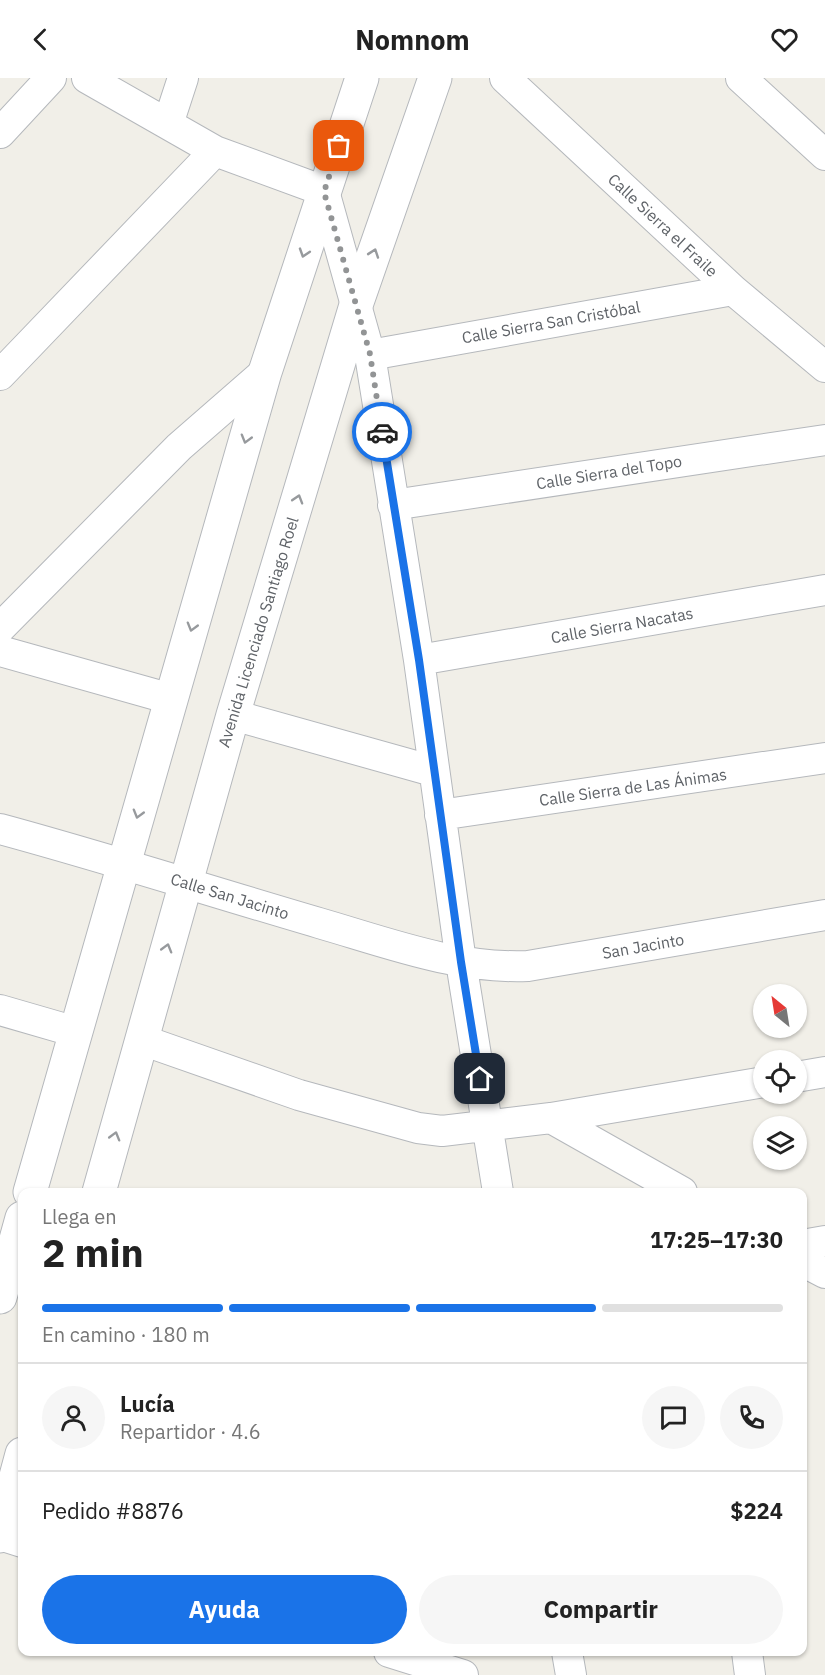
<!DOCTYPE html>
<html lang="es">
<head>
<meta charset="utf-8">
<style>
	body { margin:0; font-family:"IBM Plex Sans",sans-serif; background:#f6f6f6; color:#222; height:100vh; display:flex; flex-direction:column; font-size:22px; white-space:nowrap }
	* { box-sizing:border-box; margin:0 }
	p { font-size:20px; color:#767676 }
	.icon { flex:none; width:33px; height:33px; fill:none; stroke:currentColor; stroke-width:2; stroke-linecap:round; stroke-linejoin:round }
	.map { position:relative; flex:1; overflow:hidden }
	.drawer { position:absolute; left:18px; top:1110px; width:789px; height:468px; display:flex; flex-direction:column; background:#fff; border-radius:12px; box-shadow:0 2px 4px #0004 }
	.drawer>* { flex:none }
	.needle { width:39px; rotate:330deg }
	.tools { position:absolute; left:753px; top:906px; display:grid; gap:12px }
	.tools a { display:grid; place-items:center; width:54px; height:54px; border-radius:50%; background:#fff; box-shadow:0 2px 4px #0004; font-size:30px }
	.pin { position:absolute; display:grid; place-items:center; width:51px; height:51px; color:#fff; margin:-26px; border-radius:12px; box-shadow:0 3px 9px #0006 }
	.courier { position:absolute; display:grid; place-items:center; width:60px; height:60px; margin:-30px; border:4px solid #1a73e8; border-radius:50%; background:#fff; color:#222; box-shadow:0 2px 8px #0007 }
	.summary em { font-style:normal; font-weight:800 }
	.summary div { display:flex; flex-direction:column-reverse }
	.summary { display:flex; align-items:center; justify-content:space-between; height:102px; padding:0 24px }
	h1 { font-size:39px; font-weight:800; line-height:45px }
	.bar { display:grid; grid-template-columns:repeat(4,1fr); gap:9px 6px; align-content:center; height:72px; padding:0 24px }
	.bar i { height:8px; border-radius:4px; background:#e0e0e0 }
	.bar .active { background:#1a73e8 }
	.bar p { grid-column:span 4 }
	.line { display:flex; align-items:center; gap:15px; padding:0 24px; border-top:2px solid #e0e0e0 }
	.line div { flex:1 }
	.round { display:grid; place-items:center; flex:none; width:63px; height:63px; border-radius:32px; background:#f6f6f6 }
	.action { display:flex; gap:12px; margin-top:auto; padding:12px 24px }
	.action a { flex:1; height:69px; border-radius:36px; background:#1a73e8; color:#fff; font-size:24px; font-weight:800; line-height:69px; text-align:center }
	.action a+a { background:#f6f6f6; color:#222 }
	header { display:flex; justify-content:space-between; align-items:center; height:78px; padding:0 24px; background:#fff; font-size:27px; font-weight:800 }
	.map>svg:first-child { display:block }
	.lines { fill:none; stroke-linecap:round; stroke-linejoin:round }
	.minor-casing { stroke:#b5b8bc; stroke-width:32 }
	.tertiary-casing { stroke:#b5b8bc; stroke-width:35 }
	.minor { stroke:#fff; stroke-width:30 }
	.tertiary { stroke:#fff; stroke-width:33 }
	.oneway { stroke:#979a9d }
	.done { stroke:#929495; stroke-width:6; stroke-dasharray:0 10.8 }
	.route { stroke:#1a73e8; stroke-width:8 }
	.labels { text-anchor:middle; stroke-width:6; stroke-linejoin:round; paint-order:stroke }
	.street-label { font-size:16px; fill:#5f6368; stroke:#fff }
</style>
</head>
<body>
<header><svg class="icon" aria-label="back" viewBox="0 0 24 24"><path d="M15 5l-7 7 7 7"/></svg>Nomnom<svg class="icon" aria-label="heart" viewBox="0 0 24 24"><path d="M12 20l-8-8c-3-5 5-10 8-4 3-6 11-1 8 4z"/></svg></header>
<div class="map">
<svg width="825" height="1597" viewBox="0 0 825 1597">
	<rect width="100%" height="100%" fill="#f1efe8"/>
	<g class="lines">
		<defs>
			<path id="minor" d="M87,0L215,73L324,113L370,277L419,582L461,884L498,1114
				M505,0L733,212L825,289
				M741,0L825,77
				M168,46L183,0
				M0,55L51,0
				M370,277L733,212
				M0,297L215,73
				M393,427L825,362
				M0,550L179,369L265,294
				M0,573L171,621
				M419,582L825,512
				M233,637L433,693
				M440,737L825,680
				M0,751C107,780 213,814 319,845C388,865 456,891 528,888L825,837
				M0,932L76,954
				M142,962L299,1017L418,1050L442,1053L551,1040L764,1004
				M796,999L825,994
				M551,1040L682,1114
				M802,1167L825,1163
				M802,1183L825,1195
				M0,1457L22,1464
				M389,1574L463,1597
				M567,1574L571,1597
				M747,1574L750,1597"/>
			<path id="tertiary" d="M30,1114L265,294L362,0
				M99,1114L233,637L356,227L435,0
				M0,1219L22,1140
				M0,1458L22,1376"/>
		</defs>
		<use href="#minor" class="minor-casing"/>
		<use href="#tertiary" class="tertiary-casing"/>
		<use href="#minor" class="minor"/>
		<use href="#tertiary" class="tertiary"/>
	</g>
	<defs><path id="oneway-chevron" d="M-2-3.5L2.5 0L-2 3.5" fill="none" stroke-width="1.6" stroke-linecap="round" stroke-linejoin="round" transform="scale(1.5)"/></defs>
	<g class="oneway">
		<use href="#oneway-chevron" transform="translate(304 175) rotate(108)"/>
		<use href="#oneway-chevron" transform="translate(374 175) rotate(-71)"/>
		<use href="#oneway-chevron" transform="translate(246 361) rotate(106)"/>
		<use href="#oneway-chevron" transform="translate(298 421) rotate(-73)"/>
		<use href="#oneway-chevron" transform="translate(192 549) rotate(106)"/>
		<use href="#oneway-chevron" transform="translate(138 736) rotate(106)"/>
		<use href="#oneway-chevron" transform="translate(167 870) rotate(-74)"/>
		<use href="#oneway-chevron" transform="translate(115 1058) rotate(-74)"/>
	</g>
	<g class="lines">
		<path class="done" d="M339,68L324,114L370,276L382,354"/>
		<path class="route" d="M382,354L419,582L461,884L480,1001"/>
	</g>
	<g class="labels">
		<g class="street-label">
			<text transform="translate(663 147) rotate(43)" y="6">Calle Sierra el Fraile</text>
			<text transform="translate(551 244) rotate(-10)" y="6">Calle Sierra San Cristóbal</text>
			<text transform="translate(609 394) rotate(-9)" y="6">Calle Sierra del Topo</text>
			<text transform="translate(622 547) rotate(-10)" y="6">Calle Sierra Nacatas</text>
			<text transform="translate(258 554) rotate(-73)" y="6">Avenida Licenciado Santiago Roel</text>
			<text transform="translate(633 709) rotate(-8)" y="6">Calle Sierra de Las Ánimas</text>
			<text transform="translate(230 818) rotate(17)" y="6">Calle San Jacinto</text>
			<text transform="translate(643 868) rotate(-10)" y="6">San Jacinto</text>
		</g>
	</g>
</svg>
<div class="tools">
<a><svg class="needle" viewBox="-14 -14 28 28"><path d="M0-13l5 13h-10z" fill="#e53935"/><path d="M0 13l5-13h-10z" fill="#767676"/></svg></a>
<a><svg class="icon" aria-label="locate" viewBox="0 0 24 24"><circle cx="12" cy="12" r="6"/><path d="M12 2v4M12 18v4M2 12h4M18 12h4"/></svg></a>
<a><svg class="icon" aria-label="layers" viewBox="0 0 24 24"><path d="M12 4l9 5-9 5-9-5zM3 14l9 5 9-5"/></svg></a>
</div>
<div class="pin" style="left:339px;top:68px;background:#ea580c"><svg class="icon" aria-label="bag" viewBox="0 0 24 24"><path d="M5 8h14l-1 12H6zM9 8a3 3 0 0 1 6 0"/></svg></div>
<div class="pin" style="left:480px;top:1001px;background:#1f2937"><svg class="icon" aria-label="home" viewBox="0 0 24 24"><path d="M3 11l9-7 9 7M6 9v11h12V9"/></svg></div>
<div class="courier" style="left:382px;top:354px"><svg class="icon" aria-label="car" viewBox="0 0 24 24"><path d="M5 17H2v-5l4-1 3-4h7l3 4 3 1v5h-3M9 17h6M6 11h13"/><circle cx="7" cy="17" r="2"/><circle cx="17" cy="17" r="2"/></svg></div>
<section class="drawer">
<div class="summary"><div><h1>2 min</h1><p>Llega en</p></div><em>17:25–17:30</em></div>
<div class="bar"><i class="active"></i><i class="active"></i><i class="active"></i><i></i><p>En camino · 180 m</p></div>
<div class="line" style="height:108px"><a class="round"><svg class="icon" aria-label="person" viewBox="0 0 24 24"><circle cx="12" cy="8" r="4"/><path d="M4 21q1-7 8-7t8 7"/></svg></a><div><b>Lucía</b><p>Repartidor · 4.6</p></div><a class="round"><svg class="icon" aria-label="chat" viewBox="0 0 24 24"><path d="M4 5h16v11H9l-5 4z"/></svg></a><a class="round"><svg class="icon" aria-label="phone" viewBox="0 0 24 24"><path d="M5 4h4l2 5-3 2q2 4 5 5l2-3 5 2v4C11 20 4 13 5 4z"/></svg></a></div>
<div class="line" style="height:78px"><div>Pedido #8876</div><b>$224</b></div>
<div class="action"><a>Ayuda</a><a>Compartir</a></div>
</section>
</div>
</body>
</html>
